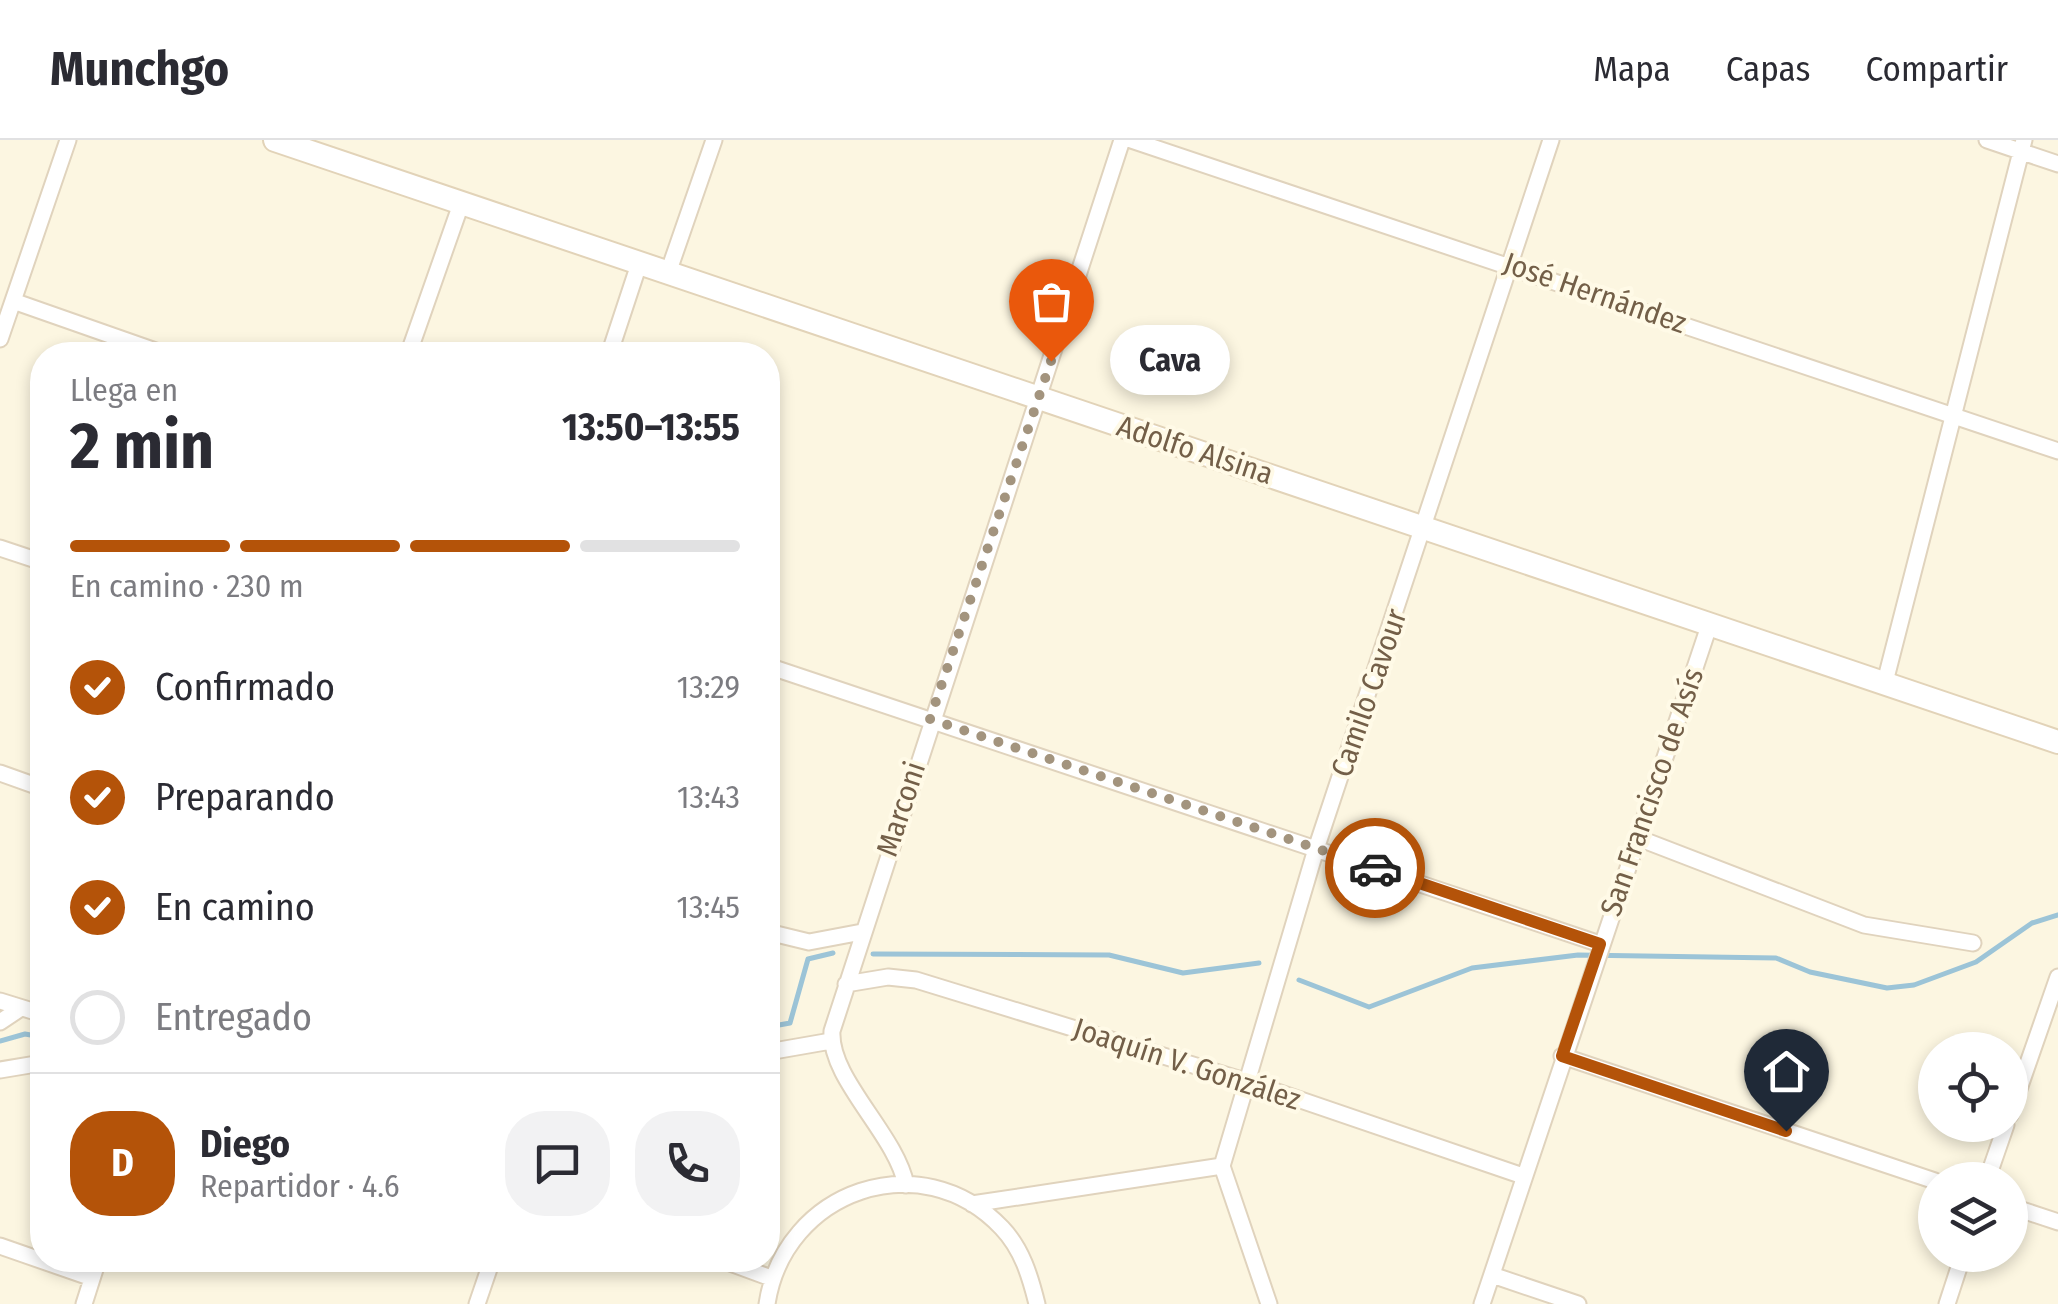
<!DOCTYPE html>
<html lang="es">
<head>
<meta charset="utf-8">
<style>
	body { margin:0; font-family:"Fira Sans Condensed",sans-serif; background:#f2f2f3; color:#2b2b33; height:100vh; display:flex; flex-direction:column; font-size:38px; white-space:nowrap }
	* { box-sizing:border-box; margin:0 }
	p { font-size:32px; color:#7c7c81 }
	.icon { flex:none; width:55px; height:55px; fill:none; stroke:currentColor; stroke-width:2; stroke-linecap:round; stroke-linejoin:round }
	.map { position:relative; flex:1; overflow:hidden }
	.drawer { position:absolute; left:30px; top:202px; width:750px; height:930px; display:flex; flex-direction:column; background:#fff; border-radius:40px; box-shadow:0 5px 15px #0003 }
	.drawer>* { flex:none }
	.controls { position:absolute; left:1918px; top:892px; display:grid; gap:20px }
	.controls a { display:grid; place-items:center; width:110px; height:110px; border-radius:50%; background:#fff; box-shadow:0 5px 15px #0003; font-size:50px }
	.pin { position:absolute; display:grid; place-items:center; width:85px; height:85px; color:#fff; margin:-102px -42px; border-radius:50% 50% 50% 0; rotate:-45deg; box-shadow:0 0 10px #0007 }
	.pin .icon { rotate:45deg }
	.courier { position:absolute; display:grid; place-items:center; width:100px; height:100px; margin:-50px; border:8px solid #b45309; border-radius:50%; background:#fff; color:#222; box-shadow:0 2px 12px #0007 }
	.bubble { position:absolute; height:70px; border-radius:35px; background:#fff; box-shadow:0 5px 15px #0003; font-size:32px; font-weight:700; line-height:70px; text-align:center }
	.overview em { font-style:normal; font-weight:700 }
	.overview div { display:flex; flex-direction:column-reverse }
	.overview { display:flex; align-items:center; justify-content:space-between; height:170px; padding:0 40px }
	h1 { font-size:65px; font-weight:700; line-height:75px }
	.bar { display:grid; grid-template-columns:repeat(4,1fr); gap:15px 10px; align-content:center; height:120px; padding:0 40px }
	.bar i { height:12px; border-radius:8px; background:#e1e1e2 }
	.bar .current { background:#b45309 }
	.bar p { grid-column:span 4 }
	.line { display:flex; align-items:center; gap:25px; padding:0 40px; border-top:2px solid #e1e1e2 }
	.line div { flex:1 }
	.round { display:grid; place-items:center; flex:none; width:105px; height:105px; border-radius:40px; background:#f2f2f3 }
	ol { padding:0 40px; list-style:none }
	li { display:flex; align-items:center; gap:30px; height:110px }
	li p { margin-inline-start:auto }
	li .icon { padding:10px; border-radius:50%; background:#b45309; color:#fff; stroke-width:4 }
	li:last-child { color:#7c7c81 }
	li i { width:55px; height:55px; border:5px solid #e1e1e2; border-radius:50% }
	header { display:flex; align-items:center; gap:60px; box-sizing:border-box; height:140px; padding:0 50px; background:#fff; border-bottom:2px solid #e1e1e2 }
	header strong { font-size:48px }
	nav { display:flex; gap:55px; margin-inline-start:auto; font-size:35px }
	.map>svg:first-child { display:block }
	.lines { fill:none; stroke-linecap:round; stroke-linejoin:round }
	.stream { stroke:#9cc4d7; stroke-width:5 }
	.street-casing { stroke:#e0d3bd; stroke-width:19 }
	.secondary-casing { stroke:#e2d3b8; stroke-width:26 }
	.street { stroke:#fff; stroke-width:15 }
	.secondary { stroke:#fff; stroke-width:22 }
	.done { stroke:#a3947e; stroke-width:10; stroke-dasharray:0 18 }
	.route { stroke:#b45309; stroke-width:12 }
	.labels { text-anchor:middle; stroke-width:8; stroke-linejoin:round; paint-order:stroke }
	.street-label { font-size:30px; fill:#735f48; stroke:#fffae7 }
</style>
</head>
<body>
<header>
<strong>Munchgo</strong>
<nav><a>Mapa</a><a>Capas</a><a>Compartir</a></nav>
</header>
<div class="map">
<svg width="2058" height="1164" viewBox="0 0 2058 1164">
	<rect width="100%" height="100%" fill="#fcf6e1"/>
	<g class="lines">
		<path class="stream" d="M873,814L1109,815L1183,833L1259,823
			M1299,840L1369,867L1472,828L1578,815L1776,818L1810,832L1887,848L1914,845L1976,822L2032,783L2058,775
			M768,887L790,883L808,819L833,813
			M0,901L25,894L42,897"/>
		<defs>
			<path id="street" d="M1131,0L2058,311
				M1987,0L2058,24
				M668,133L714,0
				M13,161L167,215
				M0,199L68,0
				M408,215L461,64
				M609,215L639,124
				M0,408L42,422
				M768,526L1600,804
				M1885,542L2024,0
				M0,633L42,648
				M1638,698L1864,785L1973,803
				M768,792L809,802L862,792
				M846,844L888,837L916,840L1245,941L1523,1036
				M0,861L42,874
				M0,882L21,868
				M768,912L831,901
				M1562,916L1935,1041
				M0,930L42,923
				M2010,975L2058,837
				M1987,1040L2006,985
				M906,1045C896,994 829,939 832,891L1122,0
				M972,1064L1222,1026
				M2010,1066L2058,1082
				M0,1106L92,1138
				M722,1120L771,1138
				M1492,1135L1578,1164
				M84,1164L98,1120
				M477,1164L492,1120
				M767,1164C784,1051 921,1002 1002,1088C1022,1109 1030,1136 1037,1164
				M1269,1164L1222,1026L1316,709L1551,0
				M1482,1164L1710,483
				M1947,1164L1963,1115"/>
			<path id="secondary" d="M275,0L2058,602"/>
		</defs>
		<use href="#street" class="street-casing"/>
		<use href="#secondary" class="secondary-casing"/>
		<use href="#street" class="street"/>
		<use href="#secondary" class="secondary"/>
	</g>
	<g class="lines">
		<path class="done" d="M1051,221L930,579L1375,728"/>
		<path class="route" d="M1375,728L1600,804L1562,916L1786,991"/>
	</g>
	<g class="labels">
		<g class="street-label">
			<text transform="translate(1595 153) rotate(19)" y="10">José Hernández</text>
			<text transform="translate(1195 310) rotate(18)" y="10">Adolfo Alsina</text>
			<text transform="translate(1369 553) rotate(-71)" y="10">Camilo Cavour</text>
			<text transform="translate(1652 652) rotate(-71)" y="10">San Francisco de Asís</text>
			<text transform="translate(901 669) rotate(-72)" y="10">Marconi</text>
			<text transform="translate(1187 924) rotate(18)" y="10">Joaquín V. González</text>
		</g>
	</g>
</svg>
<div class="controls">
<a><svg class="icon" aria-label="locate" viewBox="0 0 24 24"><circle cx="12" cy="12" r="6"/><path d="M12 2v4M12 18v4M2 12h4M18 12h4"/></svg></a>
<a><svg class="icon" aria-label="layers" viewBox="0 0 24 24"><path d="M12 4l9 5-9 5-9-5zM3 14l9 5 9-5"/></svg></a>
</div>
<div class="pin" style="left:1051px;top:221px;background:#ea580c"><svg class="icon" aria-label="bag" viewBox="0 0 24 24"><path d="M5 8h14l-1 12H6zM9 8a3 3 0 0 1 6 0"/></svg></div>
<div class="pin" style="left:1786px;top:991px;background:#1f2937"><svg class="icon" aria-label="home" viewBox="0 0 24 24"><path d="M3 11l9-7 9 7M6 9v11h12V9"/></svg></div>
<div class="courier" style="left:1375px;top:728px"><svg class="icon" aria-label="car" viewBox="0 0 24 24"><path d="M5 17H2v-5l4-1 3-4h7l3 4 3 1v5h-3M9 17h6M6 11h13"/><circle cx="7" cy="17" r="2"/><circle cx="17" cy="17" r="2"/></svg></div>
<div class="bubble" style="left:1110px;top:185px;width:120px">Cava</div>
<section class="drawer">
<div class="overview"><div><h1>2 min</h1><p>Llega en</p></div><em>13:50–13:55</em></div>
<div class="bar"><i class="current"></i><i class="current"></i><i class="current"></i><i></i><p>En camino · 230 m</p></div>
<ol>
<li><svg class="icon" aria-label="check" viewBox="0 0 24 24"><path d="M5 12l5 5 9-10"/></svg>Confirmado<p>13:29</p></li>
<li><svg class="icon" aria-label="check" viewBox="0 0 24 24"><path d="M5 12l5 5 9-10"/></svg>Preparando<p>13:43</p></li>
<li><svg class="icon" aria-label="check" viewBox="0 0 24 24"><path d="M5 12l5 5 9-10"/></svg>En camino<p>13:45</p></li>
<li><i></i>Entregado</li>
</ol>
<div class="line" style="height:180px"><b class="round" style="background:#b45309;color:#fff">D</b><div><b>Diego</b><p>Repartidor · 4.6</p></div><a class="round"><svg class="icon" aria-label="chat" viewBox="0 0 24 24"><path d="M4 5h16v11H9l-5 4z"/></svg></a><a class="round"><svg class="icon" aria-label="phone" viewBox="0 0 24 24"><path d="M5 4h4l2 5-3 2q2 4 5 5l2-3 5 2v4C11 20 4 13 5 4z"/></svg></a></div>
</section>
</div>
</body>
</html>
